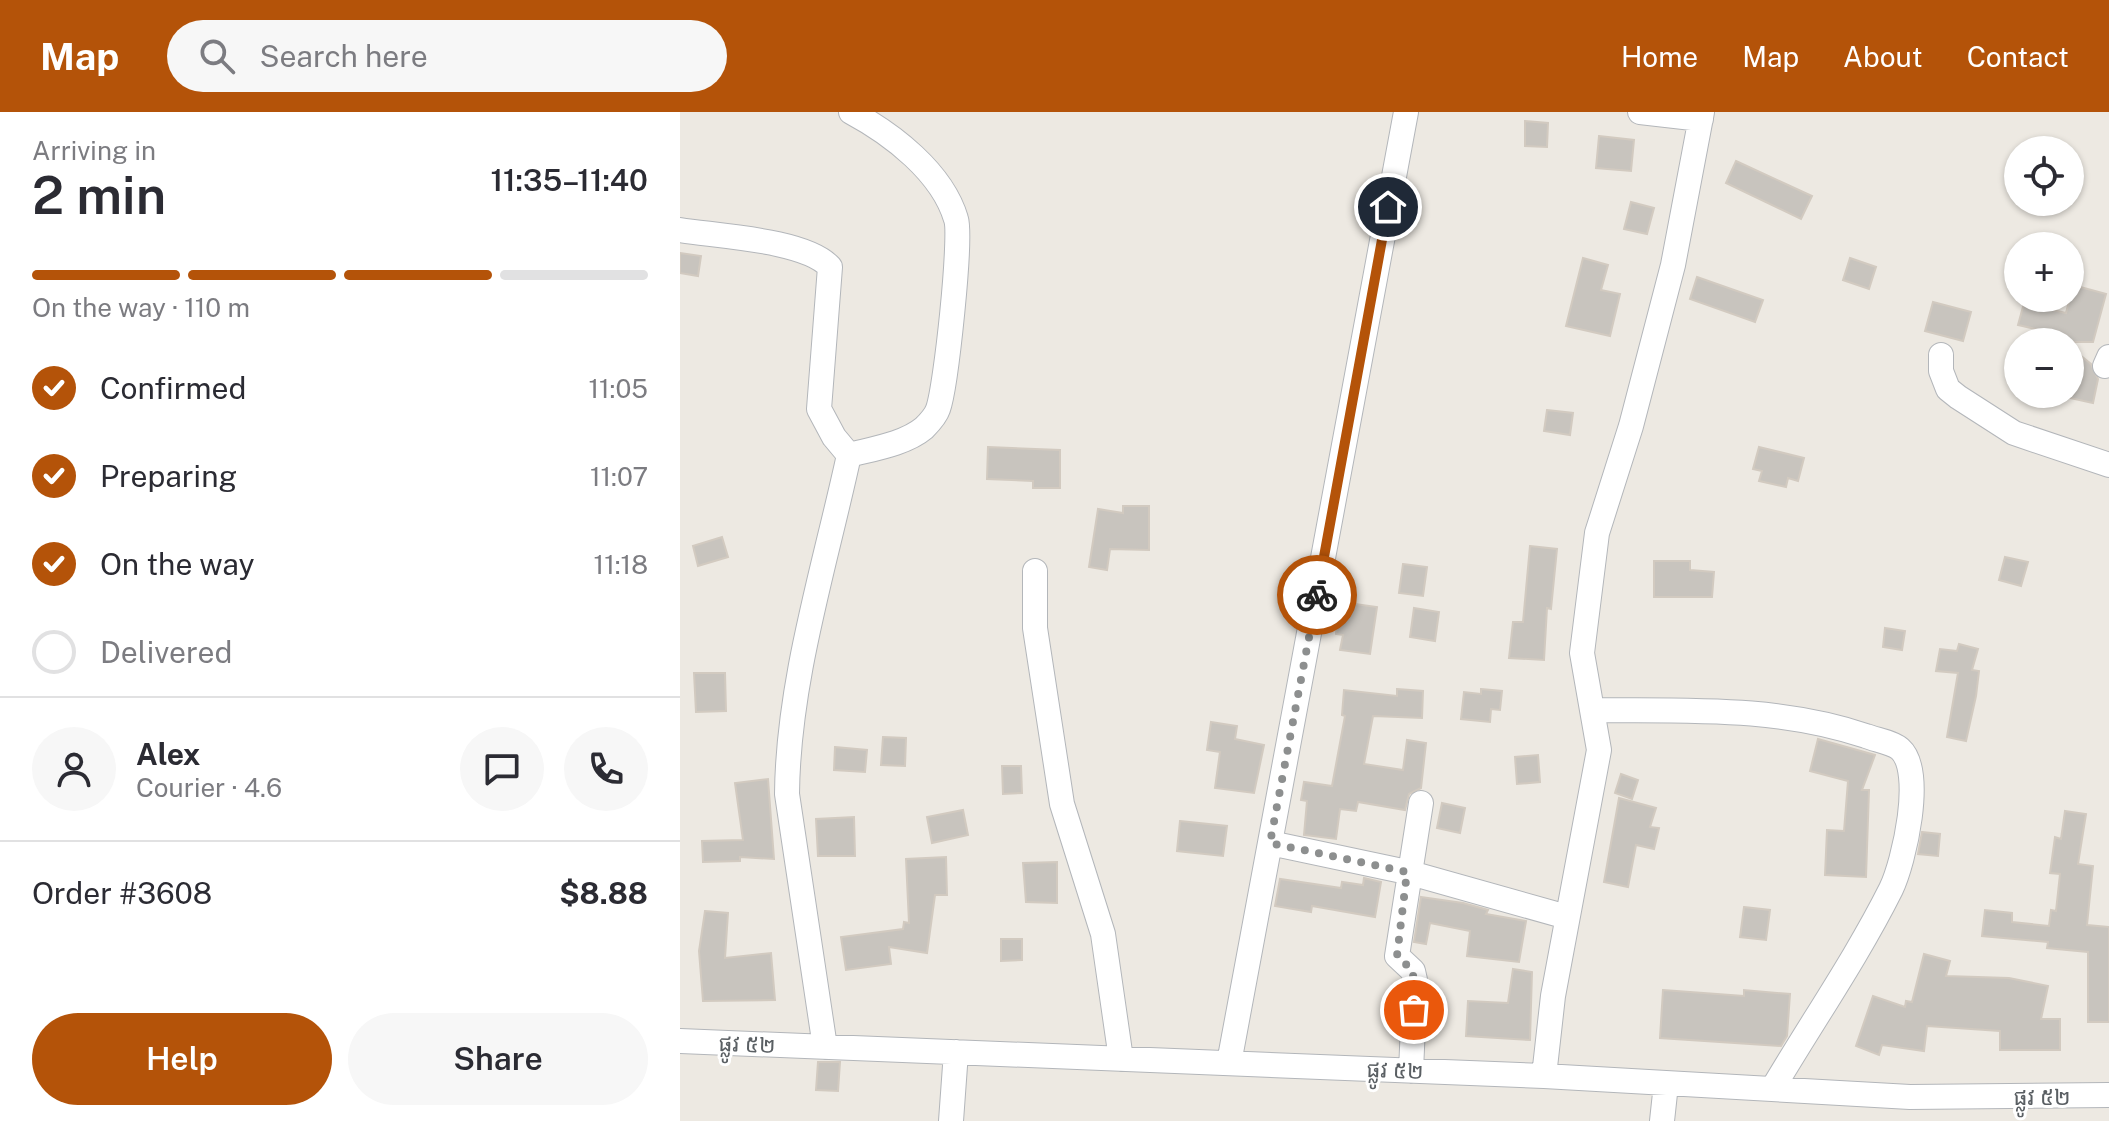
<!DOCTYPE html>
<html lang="en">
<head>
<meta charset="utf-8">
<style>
	body { margin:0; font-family:"Public Sans","Noto Sans Khmer",sans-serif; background:#f7f7f7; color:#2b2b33; height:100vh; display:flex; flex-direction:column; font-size:30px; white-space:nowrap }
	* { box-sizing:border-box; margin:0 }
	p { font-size:26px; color:#7c7c81 }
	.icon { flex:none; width:44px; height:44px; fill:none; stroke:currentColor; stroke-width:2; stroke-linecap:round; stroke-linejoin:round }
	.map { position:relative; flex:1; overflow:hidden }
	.panel { display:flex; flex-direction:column; background:#fff; width:680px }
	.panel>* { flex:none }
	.controls { position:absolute; left:1324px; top:24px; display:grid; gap:16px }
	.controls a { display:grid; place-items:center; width:80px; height:80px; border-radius:50%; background:#fff; box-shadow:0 2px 6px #0004; font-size:40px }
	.pin { position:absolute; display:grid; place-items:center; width:68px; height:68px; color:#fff; margin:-34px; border:4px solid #fff; border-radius:50%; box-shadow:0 2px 8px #0007 }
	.courier { position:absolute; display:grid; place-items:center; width:80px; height:80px; margin:-40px; border:6px solid #b45309; border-radius:50%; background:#fff; color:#222; box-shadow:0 2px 10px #0007 }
	.summary em { font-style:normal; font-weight:600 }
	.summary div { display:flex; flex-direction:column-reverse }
	.summary { display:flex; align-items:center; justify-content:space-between; height:136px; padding:0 32px }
	h1 { font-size:52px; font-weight:600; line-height:60px }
	.bar { display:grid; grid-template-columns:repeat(4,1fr); gap:12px 8px; align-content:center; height:96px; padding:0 32px }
	.bar i { height:10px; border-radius:6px; background:#e1e1e2 }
	.bar .on { background:#b45309 }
	.bar p { grid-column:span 4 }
	.line { display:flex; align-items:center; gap:20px; padding:0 32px; border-top:2px solid #e1e1e2 }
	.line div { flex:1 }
	.round { display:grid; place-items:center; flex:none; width:84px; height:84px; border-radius:42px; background:#f7f7f7 }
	ol { padding:0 32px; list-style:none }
	li { display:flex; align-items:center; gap:24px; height:88px }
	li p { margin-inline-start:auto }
	li .icon { padding:8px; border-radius:50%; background:#b45309; color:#fff; stroke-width:4 }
	li:last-child { color:#7c7c81 }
	li i { width:44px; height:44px; border:4px solid #e1e1e2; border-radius:50% }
	.cta { display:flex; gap:16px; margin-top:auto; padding:16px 32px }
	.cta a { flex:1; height:92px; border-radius:48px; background:#b45309; color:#fff; font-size:32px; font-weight:600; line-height:92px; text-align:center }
	.cta a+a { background:#f7f7f7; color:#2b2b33 }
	header { display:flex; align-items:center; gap:48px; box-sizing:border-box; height:112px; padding:0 40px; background:#b45309; color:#fff }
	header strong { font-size:38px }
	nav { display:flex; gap:44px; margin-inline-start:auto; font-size:28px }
	.search { width:560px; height:72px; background:#f7f7f7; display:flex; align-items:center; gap:20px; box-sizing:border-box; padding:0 28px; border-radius:44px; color:#7c7c81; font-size:30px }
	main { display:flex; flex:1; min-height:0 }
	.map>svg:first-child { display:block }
	.building { fill:#c8c4be; stroke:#d2cac0; stroke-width:2 }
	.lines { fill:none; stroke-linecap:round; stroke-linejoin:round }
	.minor-casing { stroke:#b3b6ba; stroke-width:26 }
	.minor { stroke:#fff; stroke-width:24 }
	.done { stroke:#8d8f8f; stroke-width:8; stroke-dasharray:0 14.4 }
	.route { stroke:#b45309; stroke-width:10 }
	.labels { text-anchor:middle; stroke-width:6; stroke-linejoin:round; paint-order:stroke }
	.street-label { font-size:22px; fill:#5a5f63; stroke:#fff }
</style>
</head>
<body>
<header>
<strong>Map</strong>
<div class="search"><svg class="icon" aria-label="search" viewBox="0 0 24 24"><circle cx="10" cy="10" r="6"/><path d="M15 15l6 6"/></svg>Search here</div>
<nav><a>Home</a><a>Map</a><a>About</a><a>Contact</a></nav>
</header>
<main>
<section class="panel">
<div class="summary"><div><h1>2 min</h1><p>Arriving in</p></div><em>11:35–11:40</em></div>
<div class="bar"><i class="on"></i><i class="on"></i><i class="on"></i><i></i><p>On the way · 110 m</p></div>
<ol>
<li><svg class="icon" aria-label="check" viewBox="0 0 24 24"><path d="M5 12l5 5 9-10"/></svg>Confirmed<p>11:05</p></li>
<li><svg class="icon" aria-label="check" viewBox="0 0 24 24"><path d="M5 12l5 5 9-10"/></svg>Preparing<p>11:07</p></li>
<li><svg class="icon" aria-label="check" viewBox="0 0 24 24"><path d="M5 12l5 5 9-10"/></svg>On the way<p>11:18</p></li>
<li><i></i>Delivered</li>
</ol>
<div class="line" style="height:144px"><a class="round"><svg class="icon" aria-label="person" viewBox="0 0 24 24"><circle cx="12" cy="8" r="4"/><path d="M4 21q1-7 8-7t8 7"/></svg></a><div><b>Alex</b><p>Courier · 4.6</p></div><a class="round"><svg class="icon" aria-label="chat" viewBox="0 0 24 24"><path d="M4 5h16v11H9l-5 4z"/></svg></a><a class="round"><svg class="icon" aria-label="phone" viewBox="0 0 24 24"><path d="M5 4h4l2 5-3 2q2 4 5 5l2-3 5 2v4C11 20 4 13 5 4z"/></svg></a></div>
<div class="line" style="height:104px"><div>Order #3608</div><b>$8.88</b></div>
<div class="cta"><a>Help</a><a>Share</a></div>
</section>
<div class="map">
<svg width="1429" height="1009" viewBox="0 0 1429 1009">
	<rect width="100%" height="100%" fill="#ede9e2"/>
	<path class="building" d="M845,9L868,11L867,35L845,34Z
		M919,24L954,28L951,59L916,56Z
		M1056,49L1132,84L1121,107L1046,71Z
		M951,90L974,96L967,122L944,117Z
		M0,141L21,144L18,164L0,161Z
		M903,146L928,153L921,178L940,182L930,224L886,214Z
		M1170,146L1196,155L1189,177L1163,168Z
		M1017,165L1083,188L1075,210L1010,187Z
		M1393,173L1426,182L1413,230H1358L1360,218L1338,213L1344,191L1386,201Z
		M1253,190L1291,200L1283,229L1245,219Z
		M1390,235L1411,252L1418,267L1413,291L1390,286Z
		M867,298L893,301L890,323L864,319Z
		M308,335L380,338V376H353V369L307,367Z
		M1079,335L1124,346L1118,369L1108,366L1106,375L1079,369L1082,359L1073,357Z
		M443,394H469V438L430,437L427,458L409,455L418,397L443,401Z
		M42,425L48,445L18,454L13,434Z
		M850,434L877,437L871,497L867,496L864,548L829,546L833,510H843Z
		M1325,445L1348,450L1341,474L1319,468Z
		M974,449H1010V458L1034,460L1032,485H974Z
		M723,452L747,455L743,484L719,481Z
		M668,491L697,495L690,542L660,538L663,523L656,522L658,501L666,502Z
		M734,496L759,500L755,529L730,525Z
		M1205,516L1225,519L1222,538L1203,535Z
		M1279,532L1298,537L1292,558L1299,559L1296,584L1286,629L1267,625L1278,561L1256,559L1260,537L1277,539Z
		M14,561H45L46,599L16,600Z
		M717,577L743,579L742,606L693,604L684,652L723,658L727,628L746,631L741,676L729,682L725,698L678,690L676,699L660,697L656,727L624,723L627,689L621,688L624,670L652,674L665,604L662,603L664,578L717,584Z
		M801,577L822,579L820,598L811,597L810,610L781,607L784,580L801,582Z
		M531,610L557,614L555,627L584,633L574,681L535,676L540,640L527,638Z
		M203,625L226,626L225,654L201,653Z
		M1138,627L1195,643L1182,678H1189L1186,765L1145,763L1147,718L1164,719L1168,669L1130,659Z
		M155,635L187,638L185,660L154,658Z
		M858,643L860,670L837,672L835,645Z
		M322,654H341L342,681L323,682Z
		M941,662L958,668L952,687L935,681Z
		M88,667L94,747L60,745V749L23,750L22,729L63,728L55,671Z
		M939,686L976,696L970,715L979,716L974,737L956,733L948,775L924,770Z
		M762,691L785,696L780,721L757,716Z
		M283,698L288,723L252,731L247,705Z
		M1385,699L1406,702L1398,752L1413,754L1407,813L1429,815V910H1408V840L1367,836L1368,830L1302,824L1305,798L1332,801V810L1369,814L1371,798L1376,799L1380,762L1370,761L1375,725L1381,727Z
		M174,705L175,744H138L136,707Z
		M500,709L547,714L543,744L497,739Z
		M1242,720L1260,722L1258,744L1238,742Z
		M266,745L267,783H255L247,841L209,835L211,852L166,858L161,825L223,817L224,810L229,811L226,747Z
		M377,750V791L346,790L343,751Z
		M684,766L701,770L695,805L632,794L631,800L595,794L600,767L661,776L662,770L683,773Z
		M741,785L783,791L808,798L806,802L846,809L839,850L787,844L790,819L750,811L746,832L734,830Z
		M1064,795L1090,798L1086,828L1060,825Z
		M25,799L48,801L45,846L91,841L95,888L23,889L19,839Z
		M321,827H342V848L321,849Z
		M1244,842L1270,849L1266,864L1329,866L1368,874L1361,907H1380V938H1320V919L1247,914L1244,939L1202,933L1199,943L1176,934L1193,884L1225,895L1226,889L1232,890Z
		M833,857L852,860L850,928L786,924L788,889L828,891Z
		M983,878L1064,884V878L1110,882L1107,924L1101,934L980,926Z
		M138,950H160L158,979L136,978Z"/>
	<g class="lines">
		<defs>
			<path id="minor" d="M960,0L1021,7
				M0,118C37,124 126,128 150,155L139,297L154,325L169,343C192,337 225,332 244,316C249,311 256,303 258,297C266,275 282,125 276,107C262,60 212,22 171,0
				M1261,243V259L1268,277L1278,285L1334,321L1429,353
				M1425,254L1429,245
				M355,459V516L382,692L423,822L441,947
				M915,598C1006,599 1098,594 1186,624C1196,628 1212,630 1220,637C1245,659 1224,750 1211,777C1177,845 1132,910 1093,976
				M590,731L727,760L887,805
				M0,929L864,964L1230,985L1429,983
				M145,935L107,682C108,569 145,454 169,343
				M549,951L726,0
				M731,959L735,868L733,859L717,844L741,691
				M864,964L873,884L919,638L902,541L917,421L951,314L993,153L1022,0
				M271,1009L276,940
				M982,1009L986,972"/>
		</defs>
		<use href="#minor" class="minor-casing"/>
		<use href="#minor" class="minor"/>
	</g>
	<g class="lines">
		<path class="done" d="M637,483L590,731L727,760L717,844L733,859L734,898"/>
		<path class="route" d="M637,483L708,95"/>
	</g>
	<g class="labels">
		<g class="street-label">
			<text transform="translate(67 932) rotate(2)" y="8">ផ្លូវ ៥២</text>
			<text transform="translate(715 958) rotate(2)" y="8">ផ្លូវ ៥២</text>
			<text x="1362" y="993">ផ្លូវ ៥២</text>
		</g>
	</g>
</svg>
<div class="controls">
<a><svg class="icon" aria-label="locate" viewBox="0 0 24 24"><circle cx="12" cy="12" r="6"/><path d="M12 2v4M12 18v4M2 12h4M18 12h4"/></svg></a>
<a>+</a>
<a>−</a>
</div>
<div class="pin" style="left:734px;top:898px;background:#ea580c"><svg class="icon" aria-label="bag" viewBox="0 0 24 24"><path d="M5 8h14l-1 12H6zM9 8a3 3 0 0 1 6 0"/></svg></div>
<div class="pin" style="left:708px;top:95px;background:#1f2937"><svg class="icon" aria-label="home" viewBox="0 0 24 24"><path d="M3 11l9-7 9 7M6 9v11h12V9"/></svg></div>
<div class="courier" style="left:637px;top:483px"><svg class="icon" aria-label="bike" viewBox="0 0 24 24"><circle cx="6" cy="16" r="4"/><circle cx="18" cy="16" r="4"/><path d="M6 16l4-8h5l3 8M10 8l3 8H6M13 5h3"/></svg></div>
</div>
</main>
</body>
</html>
